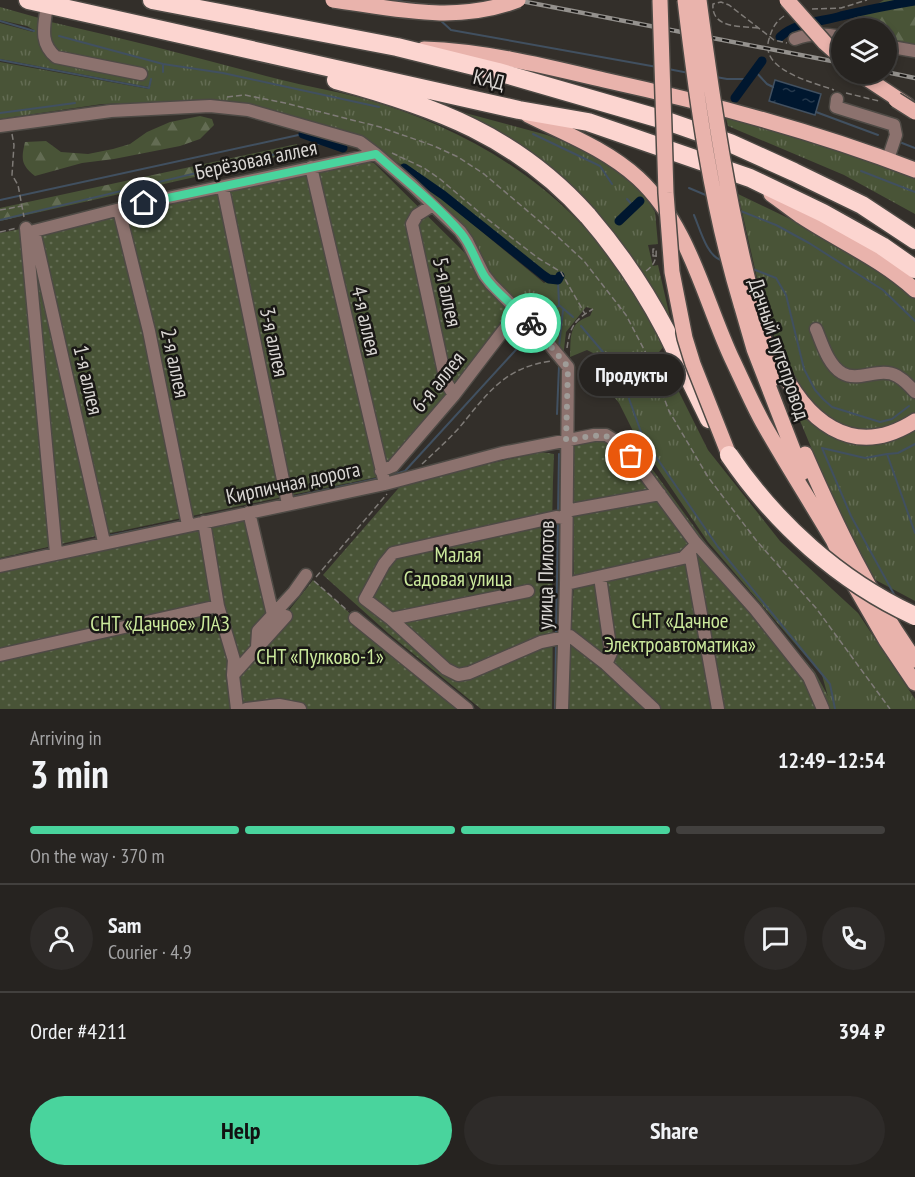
<!DOCTYPE html>
<html lang="en">
<head>
<meta charset="utf-8">
<style>
	body { margin:0; font-family:"PT Sans Narrow",sans-serif; background:#2e2b29; color:#f1f3f6; height:100vh; display:flex; flex-direction:column; font-size:22px; white-space:nowrap }
	* { box-sizing:border-box; margin:0 }
	p { font-size:20px; color:#a4a4a5 }
	.icon { flex:none; width:33px; height:33px; fill:none; stroke:currentColor; stroke-width:2; stroke-linecap:round; stroke-linejoin:round }
	.map { position:relative; height:709px; overflow:hidden }
	.panel { display:flex; flex-direction:column; background:#262320; flex:1 }
	.panel>* { flex:none }
	.fabs { position:absolute; left:831px; top:18px; display:grid; gap:12px }
	.fabs a { display:grid; place-items:center; width:66px; height:66px; border-radius:50%; background:#262320; box-shadow:0 3px 9px #0003,0 0 0 2px #42403e; font-size:30px }
	.pin { position:absolute; display:grid; place-items:center; width:51px; height:51px; color:#fff; margin:-26px; border:3px solid #fff; border-radius:50%; box-shadow:0 2px 6px #0007 }
	.courier { position:absolute; display:grid; place-items:center; width:60px; height:60px; margin:-30px; border:4px solid #49d49d; border-radius:50%; background:#fff; color:#222; box-shadow:0 2px 8px #0007 }
	.bubble { position:absolute; height:42px; border-radius:21px; background:#262320; box-shadow:0 3px 9px #0003,0 0 0 2px #42403e; font-size:20px; font-weight:700; line-height:42px; text-align:center }
	.overview em { font-style:normal; font-weight:700 }
	.overview div { display:flex; flex-direction:column-reverse }
	.overview { display:flex; align-items:center; justify-content:space-between; height:102px; padding:0 30px }
	h1 { font-size:39px; font-weight:700; line-height:45px }
	.bar { display:grid; grid-template-columns:repeat(4,1fr); gap:9px 6px; align-content:center; height:72px; padding:0 30px }
	.bar i { height:8px; border-radius:4px; background:#42403e }
	.bar .selected { background:#49d49d }
	.bar p { grid-column:span 4 }
	.line { display:flex; align-items:center; gap:15px; padding:0 30px; border-top:2px solid #42403e }
	.line div { flex:1 }
	.round { display:grid; place-items:center; flex:none; width:63px; height:63px; border-radius:32px; background:#2e2b29 }
	.cta { display:flex; gap:12px; margin-top:auto; padding:12px 30px }
	.cta a { flex:1; height:69px; border-radius:36px; background:#49d49d; color:#111; font-size:24px; font-weight:700; line-height:69px; text-align:center }
	.cta a+a { background:#2e2b29; color:#f1f3f6 }
	.map>svg:first-child { display:block }
	.grass { fill:url(#grass-tufts) }
	.forest { fill:url(#forest-firs) }
	.garden { fill:url(#garden-dots) }
	.water { fill:url(#water-ripples); stroke:#415060; stroke-width:1.5 }
	.lines { fill:none; stroke-linecap:round; stroke-linejoin:round }
	.stream { stroke:#415060; stroke-width:2 }
	.canal { stroke:#00172f; stroke-width:9 }
	.minor-casing { stroke:#4e4a45; stroke-width:15 }
	.major-casing { stroke:#4e4a45; stroke-width:18 }
	.highway-casing { stroke:#4e4a45; stroke-width:21 }
	.path { stroke:#7f7b77; stroke-width:1.5; stroke-dasharray:6 3; stroke-linecap:butt }
	.minor { stroke:#8c726e; stroke-width:12 }
	.major { stroke:#e9b3ac; stroke-width:15 }
	.highway { stroke:#fcd5d0; stroke-width:18 }
	.rail-casing { stroke:#94918d; stroke-width:4.5 }
	.rail { stroke:#191715; stroke-width:2; stroke-dasharray:7; stroke-linecap:butt }
	.major-bridge-casing { stroke:#4e4a45; stroke-width:18; stroke-linecap:butt }
	.highway-bridge-casing { stroke:#4e4a45; stroke-width:21; stroke-linecap:butt }
	.path-bridge { stroke:#7f7b77; stroke-width:1.5; stroke-dasharray:6 3; stroke-linecap:butt }
	.major-bridge { stroke:#e9b3ac; stroke-width:15 }
	.highway-bridge { stroke:#fcd5d0; stroke-width:18 }
	.done { stroke:#9f9c98; stroke-width:6; stroke-dasharray:0 10.8 }
	.route { stroke:#49d49d; stroke-width:8 }
	.labels { text-anchor:middle; stroke-width:5; stroke-linejoin:round; paint-order:stroke }
	.street-label { font-size:21px; fill:#d9d6d3; stroke:#191715 }
	.park-label { font-size:21px; fill:#cbe99c; stroke:#191715 }
</style>
</head>
<body>
<div class="map">
<svg width="915" height="709" viewBox="0 0 915 709">
	<defs>
		<pattern id="grass-tufts" width="24" height="20" patternUnits="userSpaceOnUse" patternTransform="scale(1.5)"><rect width="24" height="20" fill="#495437"/><path d="M3 7l-1-3M5 7V3M7 7l1-3M15 17l-1-3M17 17v-4M19 17l1-3" fill="none" stroke="#636c53"/></pattern>
		<pattern id="forest-firs" width="22" height="20" patternUnits="userSpaceOnUse" patternTransform="scale(1.5)"><rect width="22" height="20" fill="#495437"/><path d="M5 1l3.5 6h-7zM16 11l3.5 6h-7z" fill="#636c53"/></pattern>
		<pattern id="garden-dots" width="8" height="8" patternUnits="userSpaceOnUse" patternTransform="scale(1.5)"><rect width="8" height="8" fill="#495437"/><path d="M2 2h.1M6 6h.1" fill="none" stroke="#636c53" stroke-width="1.8" stroke-linecap="round"/></pattern>
		<pattern id="water-ripples" width="26" height="14" patternUnits="userSpaceOnUse" patternTransform="scale(1.5)"><rect width="26" height="14" fill="#00172f"/><path d="M2 4q2-2 4 0t4 0M15 11q2-2 4 0t4 0" fill="none" stroke="#25384c"/></pattern>
	</defs>
	<rect width="100%" height="100%" fill="#332f2a"/>
	<path class="grass" d="M0,7L39,18C40,32 37,52 51,59L146,77L148,72L56,54L47,35L51,22C127,39 202,59 278,79C305,86 334,91 362,98C446,122 524,163 584,227L597,213L554,171L454,110L547,135L581,148L601,158L627,177L647,199L655,212L658,244L648,245L653,266L658,265L674,335L659,352L708,450L780,541L858,613L915,699V709H835L830,704L822,675L708,542L635,435L619,403L603,383L597,355L587,350L570,357C571,337 568,323 590,316L593,309L586,307L566,332L563,358L538,325L535,309L526,305L523,311L493,282L417,182L440,197L544,283L551,279L426,178L385,156L213,101L102,104L0,119V62L149,89L151,83L149,87L0,59V23L33,32L34,30L27,26L0,20Z
		M725,114L915,177V214L844,175L728,126Z
		M738,194L811,229L905,288L915,299V414L897,428L858,432L821,416L787,371L764,309Z
		M793,398C824,442 865,457 915,430V601L870,577L825,481L791,399Z"/>
	<path class="forest" d="M884,0H915V46L887,41L886,28H849L844,24Z
		M200,116L212,119L214,125L200,139L180,146L114,159L82,163L35,176C21,165 21,159 25,142L46,141L61,152L88,154L113,149L130,144L147,132L170,122Z
		M297,144L299,151L217,172L0,221V208Z"/>
	<path class="garden" d="M365,161L374,163L469,257L519,316L382,476L106,534L37,232Z
		M26,228L31,232L100,535L0,558V233Z
		M595,439L607,443L613,458L619,462L639,451L711,550L815,672L835,709H567L574,582L572,444Z
		M541,452L554,454C550,539 554,624 552,709H481L389,634L323,575L403,483Z
		M247,517L273,627L238,662L226,677L231,709H0V572Z
		M313,580L355,618L467,709H237L233,675L275,628Z"/>
	<path class="water" d="M775,80L821,94L815,115L769,101Z"/>
	<g class="lines">
		<path class="stream" d="M391,0L418,4
			M439,19L451,30L657,67
			M0,21L34,31
			M59,36L163,64L223,73L379,107
			M0,60L149,88L151,79
			M163,64V72
			M668,69L689,73
			M754,70L767,84L773,87
			M716,77L727,79H748
			M816,112L878,135
			M0,113L75,103
			M533,134L600,166L612,184
			M902,143L915,148
			M861,171L915,192
			M689,188L708,196
			M627,199L634,207
			M0,200L303,134
			M738,210L776,225L809,243L883,290L915,321
			M694,215C700,229 707,256 721,260
			M0,220L326,142
			M750,268L776,278L786,295L804,369L815,390L823,399L832,407L880,422L892,419L909,406
			M558,280L559,305L573,317
			M540,322L559,305
			M581,326L619,371L641,432L654,454L718,547L830,684L835,709
			M559,346L563,310
			M163,371L180,454
			M557,414L559,366
			M887,454L898,453L915,444
			M389,476L405,471L523,342
			M292,497L380,478
			M558,514L559,454
			M108,536L182,521
			M895,596L851,516L822,448L865,458L887,454L915,533
			M556,634L558,523
			M555,709L556,643"/>
		<path class="canal" d="M780,37C796,22 821,22 841,16C866,10 890,5 915,1
			M735,98L762,61
			M303,134L343,148
			M404,168L443,195L543,275L549,279L558,280L560,276
			M619,221L640,201"/>
		<defs>
			<path id="minor" d="M47,4C45,24 38,42 56,57L141,74
				M795,39C811,33 825,34 842,37
				M886,46L915,51
				M837,99L836,107L894,125L896,135L888,159
				M0,126L111,111L210,106L248,110L360,142L376,154L413,186L460,231L467,241L484,275L491,284L539,332L568,367L566,584L562,709
				M311,167L385,484
				M223,188L288,504
				M433,205L417,215L412,224L446,382L454,395
				M119,210L149,331L188,525
				M26,228L56,553
				M816,329C822,343 828,365 842,373C858,383 880,366 897,376C904,380 910,386 915,392
				M381,471L393,466L454,395L519,310
				M249,512L273,615
				M566,513L571,510L660,494
				M566,518L556,517L393,553L384,564L365,599L391,619L446,669L458,675L469,673L541,642L570,636L606,664L654,709
				M204,522L218,606L234,660L233,675L237,709
				M104,542L34,231L144,203L376,154
				M690,553L718,709
				M0,566L385,484L502,453L594,435H606L624,446L695,542L755,609L809,677L823,709
				M600,577L611,653L606,664
				M566,584L683,558L693,548
				M355,618L467,709
				M391,619L528,591
				M257,647L258,631L294,592L306,575
				M0,655L218,606
				M233,675L286,616
				M246,709L279,705L300,709"/>
			<path id="major" d="M424,49C485,51 545,66 604,80C709,103 814,131 915,170
				M860,74L907,105
				M528,115C566,134 606,149 638,178C690,226 704,300 733,361C743,382 752,403 763,423C785,462 810,501 833,540
				M771,194C781,201 791,209 801,216C839,241 881,259 915,290
				M741,304L754,349L802,473
				M754,304L775,378
				M777,360C804,419 851,462 915,421
				M805,454C836,525 870,596 915,660
				M829,531L852,581L886,640L915,683"/>
			<path id="highway" d="M28,0L519,110L588,122L750,178L823,213L882,246L915,269
				M152,0L397,47L498,72L664,120L730,143L794,172L862,205L915,240
				M336,80C436,107 517,136 588,216
				M666,331L709,419"/>
		</defs>
		<use href="#minor" class="minor-casing"/>
		<use href="#major" class="major-casing"/>
		<use href="#highway" class="highway-casing"/>
		<path class="path" d="M812,9L841,8L867,0
			M784,16C775,22 772,29 769,39C759,70 812,82 834,90
			M758,28C742,26 711,29 713,4L721,2L729,5L774,40L787,43
			M846,93L879,101
			M227,97L245,95L285,103L380,127L434,146L458,157L484,174L557,236L584,261L626,315L649,359L669,411L708,477L756,540L816,608L890,709
			M12,134L14,145L12,175L18,185L24,217
			M392,153L424,168L440,179L486,218L538,258L561,272L585,314
			M0,210L22,206
			M0,232L17,228
			M646,271C654,265 657,259 656,249H653V254
			M567,348C570,327 574,320 593,309
			M422,464C438,449 455,434 468,417C493,386 510,367 551,361
			M316,577L387,494
			M314,581L348,611"/>
		<use href="#minor" class="minor"/>
		<use href="#major" class="major"/>
		<use href="#highway" class="highway"/>
		<defs>
			<path id="rail" d="M516,0L842,63
				M886,72L915,78"/>
		</defs>
		<use href="#rail" class="rail-casing"/>
		<use href="#rail" class="rail"/>
		<defs>
			<path id="major-bridge" d="M333,0C397,9 456,24 518,0
				M660,0L666,193L672,272L685,338L693,364L729,455
				M685,0C697,102 711,205 741,304
				M699,0C713,104 727,202 754,304
				M787,0L825,43L842,58
				M896,100L915,112"/>
			<path id="highway-bridge" d="M588,216C619,252 644,289 666,331
				M729,455C776,524 839,581 915,616"/>
		</defs>
		<use href="#major-bridge" class="major-bridge-casing"/>
		<use href="#highway-bridge" class="highway-bridge-casing"/>
		<path class="path-bridge" d="M653,254V256H660"/>
		<use href="#major-bridge" class="major-bridge"/>
		<use href="#highway-bridge" class="highway-bridge"/>
	</g>
	<g class="lines">
		<path class="done" d="M531,323L568,367L566,441C596,435 611,428 631,456"/>
		<path class="route" d="M144,203L376,154C405,180 435,203 461,233C472,246 476,263 485,277C497,294 516,307 531,323"/>
	</g>
	<g class="labels">
		<g class="street-label">
			<text transform="translate(489 80) rotate(13)" y="7">КАД</text>
			<text transform="translate(256 160) rotate(-12)" y="7">Берёзовая аллея</text>
			<text transform="translate(447 292) rotate(78)" y="7">5-я аллея</text>
			<text transform="translate(366 321) rotate(77)" y="7">4-я аллея</text>
			<text transform="translate(274 342) rotate(78)" y="7">3-я аллея</text>
			<text transform="translate(779 349) rotate(71)" y="7">Дачный путепровод</text>
			<text transform="translate(175 363) rotate(78)" y="7">2-я аллея</text>
			<text transform="translate(88 380) rotate(77)" y="7">1-я аллея</text>
			<text transform="translate(438 382) rotate(-51)" y="7">6-я аллея</text>
			<text transform="translate(293 483) rotate(-12)" y="7">Кирпичная дорога</text>
			<text transform="translate(546 575) rotate(-89)" y="7">улица Пилотов</text>
		</g>
		<g class="park-label">
			<text x="458" y="562">Малая<tspan x="458" dy="24">Садовая улица</tspan></text>
			<text x="680" y="628">СНТ «Дачное<tspan x="680" dy="24">Электроавтоматика»</tspan></text>
			<text x="160" y="631">СНТ «Дачное» ЛАЗ</text>
			<text x="320" y="664">СНТ «Пулково-1»</text>
		</g>
	</g>
</svg>
<div class="fabs">
<a><svg class="icon" aria-label="layers" viewBox="0 0 24 24"><path d="M12 4l9 5-9 5-9-5zM3 14l9 5 9-5"/></svg></a>
</div>
<div class="pin" style="left:631px;top:456px;background:#ea580c"><svg class="icon" aria-label="bag" viewBox="0 0 24 24"><path d="M5 8h14l-1 12H6zM9 8a3 3 0 0 1 6 0"/></svg></div>
<div class="pin" style="left:144px;top:203px;background:#1f2937"><svg class="icon" aria-label="home" viewBox="0 0 24 24"><path d="M3 11l9-7 9 7M6 9v11h12V9"/></svg></div>
<div class="courier" style="left:531px;top:323px"><svg class="icon" aria-label="bike" viewBox="0 0 24 24"><circle cx="6" cy="16" r="4"/><circle cx="18" cy="16" r="4"/><path d="M6 16l4-8h5l3 8M10 8l3 8H6M13 5h3"/></svg></div>
<div class="bubble" style="left:579px;top:354px;width:105px">Продукты</div>
</div>
<section class="panel">
<div class="overview"><div><h1>3 min</h1><p>Arriving in</p></div><em>12:49–12:54</em></div>
<div class="bar"><i class="selected"></i><i class="selected"></i><i class="selected"></i><i></i><p>On the way · 370 m</p></div>
<div class="line" style="height:108px"><a class="round"><svg class="icon" aria-label="person" viewBox="0 0 24 24"><circle cx="12" cy="8" r="4"/><path d="M4 21q1-7 8-7t8 7"/></svg></a><div><b>Sam</b><p>Courier · 4.9</p></div><a class="round"><svg class="icon" aria-label="chat" viewBox="0 0 24 24"><path d="M4 5h16v11H9l-5 4z"/></svg></a><a class="round"><svg class="icon" aria-label="phone" viewBox="0 0 24 24"><path d="M5 4h4l2 5-3 2q2 4 5 5l2-3 5 2v4C11 20 4 13 5 4z"/></svg></a></div>
<div class="line" style="height:78px"><div>Order #4211</div><b>394 ₽</b></div>
<div class="cta"><a>Help</a><a>Share</a></div>
</section>
</body>
</html>
